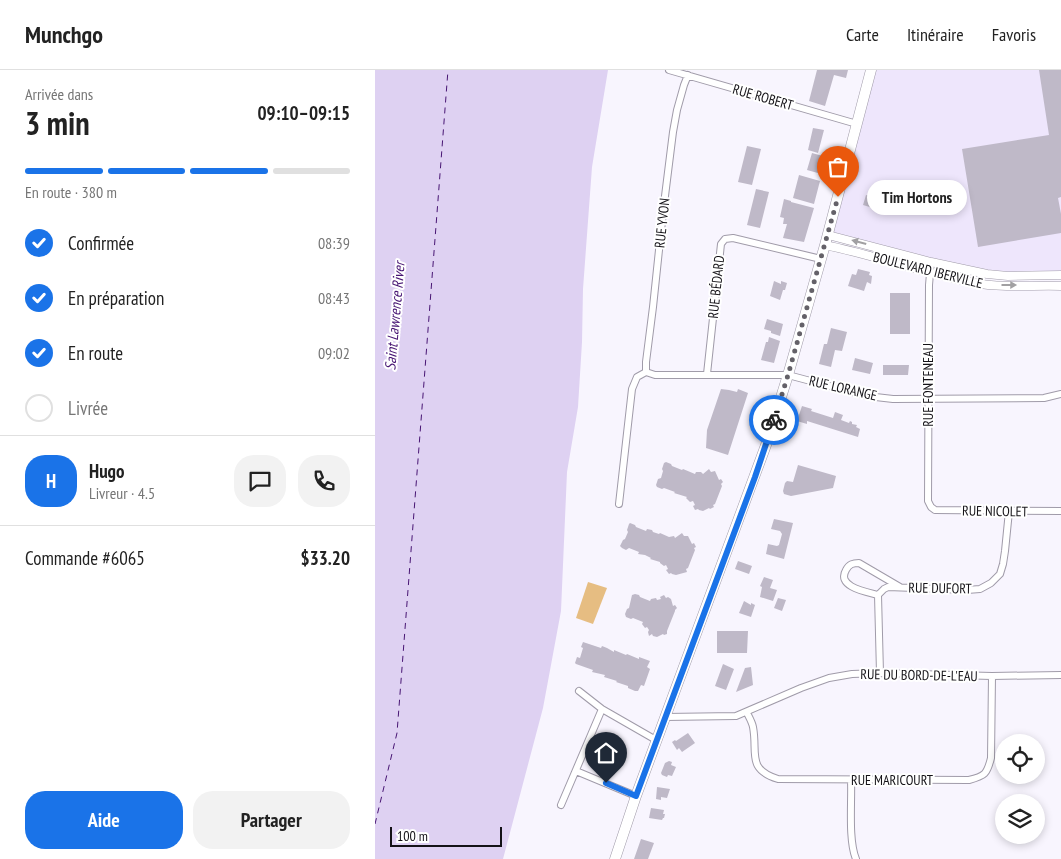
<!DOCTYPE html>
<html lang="fr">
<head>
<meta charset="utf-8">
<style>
	body { margin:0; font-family:"PT Sans Narrow",sans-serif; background:#f2f2f2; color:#222; height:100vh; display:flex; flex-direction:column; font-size:19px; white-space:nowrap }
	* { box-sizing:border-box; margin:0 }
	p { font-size:16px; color:#767676 }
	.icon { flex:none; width:28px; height:28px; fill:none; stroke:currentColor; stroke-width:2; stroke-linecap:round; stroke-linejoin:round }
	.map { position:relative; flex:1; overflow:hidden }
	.drawer { display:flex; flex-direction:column; background:#fff; width:375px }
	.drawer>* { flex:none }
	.buttons { position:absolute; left:620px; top:664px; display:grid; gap:10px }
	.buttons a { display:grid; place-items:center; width:50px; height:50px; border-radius:50%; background:#fff; box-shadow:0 2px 8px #0003; font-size:25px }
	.scale { position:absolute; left:15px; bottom:12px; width:112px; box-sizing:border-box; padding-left:5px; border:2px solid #141217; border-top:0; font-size:14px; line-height:18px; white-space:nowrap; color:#141217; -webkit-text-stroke:4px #fff; paint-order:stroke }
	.pin { position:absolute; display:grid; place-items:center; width:42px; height:42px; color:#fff; margin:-51px -21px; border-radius:50% 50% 50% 0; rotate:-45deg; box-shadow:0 0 5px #0007 }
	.pin .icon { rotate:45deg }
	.courier { position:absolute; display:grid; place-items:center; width:50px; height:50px; margin:-25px; border:4px solid #1a73e8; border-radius:50%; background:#fff; color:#222; box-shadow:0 1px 6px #0007 }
	.bubble { position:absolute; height:35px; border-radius:18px; background:#fff; box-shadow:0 2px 8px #0003; font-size:16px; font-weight:700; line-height:35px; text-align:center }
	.summary em { font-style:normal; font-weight:700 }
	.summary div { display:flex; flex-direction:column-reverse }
	.summary { display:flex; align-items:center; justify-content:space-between; height:85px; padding:0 25px }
	h1 { font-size:32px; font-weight:700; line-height:38px }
	.bar { display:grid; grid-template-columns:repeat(4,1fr); gap:8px 5px; align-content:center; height:60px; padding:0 25px }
	.bar i { height:6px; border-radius:4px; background:#e0e0e0 }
	.bar .current { background:#1a73e8 }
	.bar p { grid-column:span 4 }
	.line { display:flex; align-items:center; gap:12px; padding:0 25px; border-top:1px solid #e0e0e0 }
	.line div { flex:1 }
	.round { display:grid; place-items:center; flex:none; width:52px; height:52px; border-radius:20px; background:#f2f2f2 }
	ol { padding:0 25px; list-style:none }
	li { display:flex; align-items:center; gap:15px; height:55px }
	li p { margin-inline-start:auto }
	li .icon { padding:5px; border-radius:50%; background:#1a73e8; color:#fff; stroke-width:4 }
	li:last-child { color:#767676 }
	li i { width:28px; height:28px; border:2px solid #e0e0e0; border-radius:50% }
	.action { display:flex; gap:10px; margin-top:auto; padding:10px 25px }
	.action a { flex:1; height:58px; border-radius:20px; background:#1a73e8; color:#fff; font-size:20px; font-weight:700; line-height:58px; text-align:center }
	.action a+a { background:#f2f2f2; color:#222 }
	header { display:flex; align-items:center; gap:30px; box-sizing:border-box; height:70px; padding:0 25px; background:#fff; border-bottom:1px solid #e0e0e0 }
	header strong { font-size:24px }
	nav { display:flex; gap:28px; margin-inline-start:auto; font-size:18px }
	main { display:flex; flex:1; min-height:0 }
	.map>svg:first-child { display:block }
	.built { fill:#eee6fc }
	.green { fill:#e6bd82 }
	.water { fill:#ded1f2 }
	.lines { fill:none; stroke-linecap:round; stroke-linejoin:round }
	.ferry { stroke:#471573; stroke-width:1; stroke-dasharray:6 5; stroke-linecap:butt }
	.building { fill:#bfb9c8 }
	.minor-casing { stroke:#a09ba9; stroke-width:8 }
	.tertiary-casing { stroke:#a09ba9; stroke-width:9 }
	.primary-casing { stroke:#a09ba9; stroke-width:11 }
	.minor { stroke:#fff; stroke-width:6 }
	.tertiary { stroke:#fff; stroke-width:8 }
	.primary { stroke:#fff; stroke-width:10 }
	.oneway { fill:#a1a0a2 }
	.done { stroke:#646168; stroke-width:5; stroke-dasharray:0 9 }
	.route { stroke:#1a73e8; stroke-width:6 }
	.labels { text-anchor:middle; stroke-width:4; stroke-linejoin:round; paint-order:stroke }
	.street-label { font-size:14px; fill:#141217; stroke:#fff }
	.water-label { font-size:15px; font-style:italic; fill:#471573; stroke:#fff }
</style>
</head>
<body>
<header>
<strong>Munchgo</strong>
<nav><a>Carte</a><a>Itinéraire</a><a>Favoris</a></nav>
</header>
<main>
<section class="drawer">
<div class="summary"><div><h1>3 min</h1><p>Arrivée dans</p></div><em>09:10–09:15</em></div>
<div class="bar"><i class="current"></i><i class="current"></i><i class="current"></i><i></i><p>En route · 380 m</p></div>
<ol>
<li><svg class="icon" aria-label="check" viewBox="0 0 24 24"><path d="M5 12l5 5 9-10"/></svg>Confirmée<p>08:39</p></li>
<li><svg class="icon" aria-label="check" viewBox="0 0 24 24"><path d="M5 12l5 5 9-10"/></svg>En préparation<p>08:43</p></li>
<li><svg class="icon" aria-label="check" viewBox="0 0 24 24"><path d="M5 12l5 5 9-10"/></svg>En route<p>09:02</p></li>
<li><i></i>Livrée</li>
</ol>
<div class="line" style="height:90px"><b class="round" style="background:#1a73e8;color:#fff">H</b><div><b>Hugo</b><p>Livreur · 4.5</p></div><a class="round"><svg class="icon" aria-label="chat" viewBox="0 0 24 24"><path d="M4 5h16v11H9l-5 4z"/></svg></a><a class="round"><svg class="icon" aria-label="phone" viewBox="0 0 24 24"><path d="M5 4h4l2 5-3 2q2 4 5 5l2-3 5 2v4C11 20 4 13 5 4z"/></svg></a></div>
<div class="line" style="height:65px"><div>Commande #6065</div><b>$33.20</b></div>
<div class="action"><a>Aide</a><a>Partager</a></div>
</section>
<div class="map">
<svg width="686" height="789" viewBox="0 0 686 789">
	<rect width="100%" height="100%" fill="#f8f5fe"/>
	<path class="built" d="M496,0H686V205L612,204L453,165Z"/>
	<path class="green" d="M213,512L232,518L218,554L201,548Z"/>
	<path class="water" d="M0,0H233L217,97L208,219L207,272L203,337L192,402L186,541L168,638L128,789H0Z"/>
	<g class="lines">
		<path class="ferry" d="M0,754L22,663L73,0"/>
	</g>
	<path class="building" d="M442,0H473L471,8L459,5L450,36L434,31Z
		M664,0H686V127L683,128L686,144V163L603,177L587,79L674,65Z
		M438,58L449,60L443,83L433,80Z
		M372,76L386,79L377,115L363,112Z
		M437,83L455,88L450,105L432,100Z
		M424,105L445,111L439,134L418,128Z
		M381,119L394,122L385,158L372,155Z
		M491,125L516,131L514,137L519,139L518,142L512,140L513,137L509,136L508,141L488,135Z
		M409,129L416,131V132L439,138L429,172L408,168L412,154H408L409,148L405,147Z
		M483,199L495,202L494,205L497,206L496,214L492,212L489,221L473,216L477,204L481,205Z
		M399,211L406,214V211L412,213L410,220H408L405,230L395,226Z
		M515,223H535V264H515Z
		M392,249L408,254L405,266L396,263V261L389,259Z
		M456,258L472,262L467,281L460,280L456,297L444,294L449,274H452Z
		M394,267L405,271L399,293L386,290L391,272H393Z
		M480,288L498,293L495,304L477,300Z
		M508,295H534L533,305H508Z
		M346,319L354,320L362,322L363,319L373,323L353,385L331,378L332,360Z
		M427,336L437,339L436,341L458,348L460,342L468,345L466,350L474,353L475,351L477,352V354L482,355L481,357L485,359L483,367L432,351V354L422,351Z
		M291,392L296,394L297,396L307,400L308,399L320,404L321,402H326L328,404L334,399L336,402L340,401L344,410L346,409L348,412L346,414L347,416L340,434L338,435L339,437L335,439L334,438L328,441L324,440L323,439L320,440L318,436L320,435L318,431L315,432L311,428L312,427L299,423L300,422L289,418L287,419L282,417L281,415L283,409L286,408L288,401L287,399L289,393Z
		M423,395L461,406L458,418L416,426L409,424L408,421L410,413L412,411L418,412Z
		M399,449L418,453L409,489L391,484L393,474L402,476L404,475L407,464L405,461L396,459Z
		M255,453L260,455L261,457L271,461L272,459L277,460L278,462L284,464L285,463L294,467L299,466L300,468L307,463L309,466H313L317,474L319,473L321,477L319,478L320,480L313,498L311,499L312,502L301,505L297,504L296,503L294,504L291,500L293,499L291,495L289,496L285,493V492L275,489L276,488L270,485L263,484L264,482L254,478L251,480L247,478L245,476L248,470L250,469L253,462L252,460L254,454Z
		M363,491L377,496L374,504L360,499Z
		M389,507L398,510L395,518L402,520L398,531L385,527L387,517L385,516Z
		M260,524L264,525L265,527L275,531L276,529L281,528L282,530L286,529L285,527L289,525L291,528L293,527L296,529L298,536L300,535L302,538L300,540V541L292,561V564L289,565L288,564L282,567L278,566L277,564L274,566L273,562L274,560L272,557L270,558L267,554L268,552L258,548L256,549L251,547L250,544L252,539L254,538L257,525Z
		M403,528L411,530L407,541L399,538Z
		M369,531L376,535V533L380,535L376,547L364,543Z
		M342,561H373L372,583H342Z
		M208,572L226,578L227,576L232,578L239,582V580L251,585L252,584L264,589V587L275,591L272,597L275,599L269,616L266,615L263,621H260L253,618V616L241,612L242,611L229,607L230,605L217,602L218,600L201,594L200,593L202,587L205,588L208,578L206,577Z
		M348,594L359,599L351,620L340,616Z
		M376,597L378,615L361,622L370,598Z
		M313,663L320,673L307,682L304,678L302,680L297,672L300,670L301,671Z
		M294,691L297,692L296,695L301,697L297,706L293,705L292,707L287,705L286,703L290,693Z
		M282,717L295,719L292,728L286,727V730L281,729Z
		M276,738L289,740L288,744H290L289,748H288L287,750L274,748Z
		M266,769L279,773L273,789H259Z"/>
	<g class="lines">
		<defs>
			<path id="minor" d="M294,0L482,54
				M313,5L309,15L302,40L298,62L288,142L278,237L271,292V302L280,305H413L492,326L518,329L669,328L686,324
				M556,192L554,215L553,431L556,437L560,440L686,441
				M332,304L346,174L350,169L358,168L446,189
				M244,434L257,319L262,307L271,302
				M503,525C492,522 461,517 471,500C474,494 478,493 484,493L525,517
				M505,603L503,525L509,519L513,517L592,520L605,519L616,513L625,504L628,494L630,481L634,441
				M204,621L227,639L281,670
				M372,643C374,647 377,652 378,657C383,683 371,699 403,709L594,710C610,706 612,704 616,688L617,606
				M290,647L361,646L426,618L454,608L477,604L505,603L617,606L686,605
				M201,701L261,726
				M476,710C477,731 473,770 481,789
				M186,735L227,639"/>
			<path id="tertiary" d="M453,165L556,192L612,204L633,206L686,205
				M450,175C503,186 553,205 606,214C631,218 661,215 686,216"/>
			<path id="primary" d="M240,789L261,726L391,375L413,305L450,175L496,0"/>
		</defs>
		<use href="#minor" class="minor-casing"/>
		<use href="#tertiary" class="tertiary-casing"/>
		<use href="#primary" class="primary-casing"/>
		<use href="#minor" class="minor"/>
		<use href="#tertiary" class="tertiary"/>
		<use href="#primary" class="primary"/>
	</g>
	<defs><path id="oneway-solid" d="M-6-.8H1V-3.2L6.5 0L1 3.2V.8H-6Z" transform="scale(1.25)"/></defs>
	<g class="oneway">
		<use href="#oneway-solid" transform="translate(484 172) rotate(-165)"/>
		<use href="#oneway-solid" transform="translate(634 215)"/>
	</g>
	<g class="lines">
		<path class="done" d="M399,350L413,305L463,127"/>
		<path class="route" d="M231,713L261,726L380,407L399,350"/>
	</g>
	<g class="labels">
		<g class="street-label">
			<text transform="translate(388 27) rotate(16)" y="5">RUE ROBERT</text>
			<text transform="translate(287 153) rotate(-84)" y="5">RUE YVON</text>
			<text transform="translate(553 200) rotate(14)" y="5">BOULEVARD IBERVILLE</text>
			<text transform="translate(341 217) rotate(-84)" y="5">RUE BÉDARD</text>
			<text transform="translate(553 315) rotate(-90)" y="5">RUE FONTENEAU</text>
			<text transform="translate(468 318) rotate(13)" y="5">RUE LORANGE</text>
			<text transform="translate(620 441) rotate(1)" y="5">RUE NICOLET</text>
			<text transform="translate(565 518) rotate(1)" y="5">RUE DUFORT</text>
			<text transform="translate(544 605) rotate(1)" y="5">RUE DU BORD-DE-L'EAU</text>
			<text x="517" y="715">RUE MARICOURT</text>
		</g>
		<g class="water-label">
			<text transform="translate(20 246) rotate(-85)" y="5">Saint Lawrence River</text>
		</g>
	</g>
</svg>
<div class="buttons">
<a><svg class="icon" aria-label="locate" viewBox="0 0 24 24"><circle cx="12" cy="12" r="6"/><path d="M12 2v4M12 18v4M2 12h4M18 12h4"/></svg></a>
<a><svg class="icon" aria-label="layers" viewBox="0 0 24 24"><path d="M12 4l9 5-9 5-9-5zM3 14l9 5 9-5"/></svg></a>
</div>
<div class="scale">100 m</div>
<div class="pin" style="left:463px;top:127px;background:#ea580c"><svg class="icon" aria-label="bag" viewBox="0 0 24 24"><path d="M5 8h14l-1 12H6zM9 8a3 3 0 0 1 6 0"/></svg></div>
<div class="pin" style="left:231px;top:713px;background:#1f2937"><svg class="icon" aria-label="home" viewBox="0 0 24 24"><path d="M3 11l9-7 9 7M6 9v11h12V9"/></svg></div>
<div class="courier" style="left:399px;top:350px"><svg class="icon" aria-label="bike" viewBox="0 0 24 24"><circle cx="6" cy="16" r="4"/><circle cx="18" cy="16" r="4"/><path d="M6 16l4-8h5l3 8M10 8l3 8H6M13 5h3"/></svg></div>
<div class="bubble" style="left:492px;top:110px;width:100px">Tim Hortons</div>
</div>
</main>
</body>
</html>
